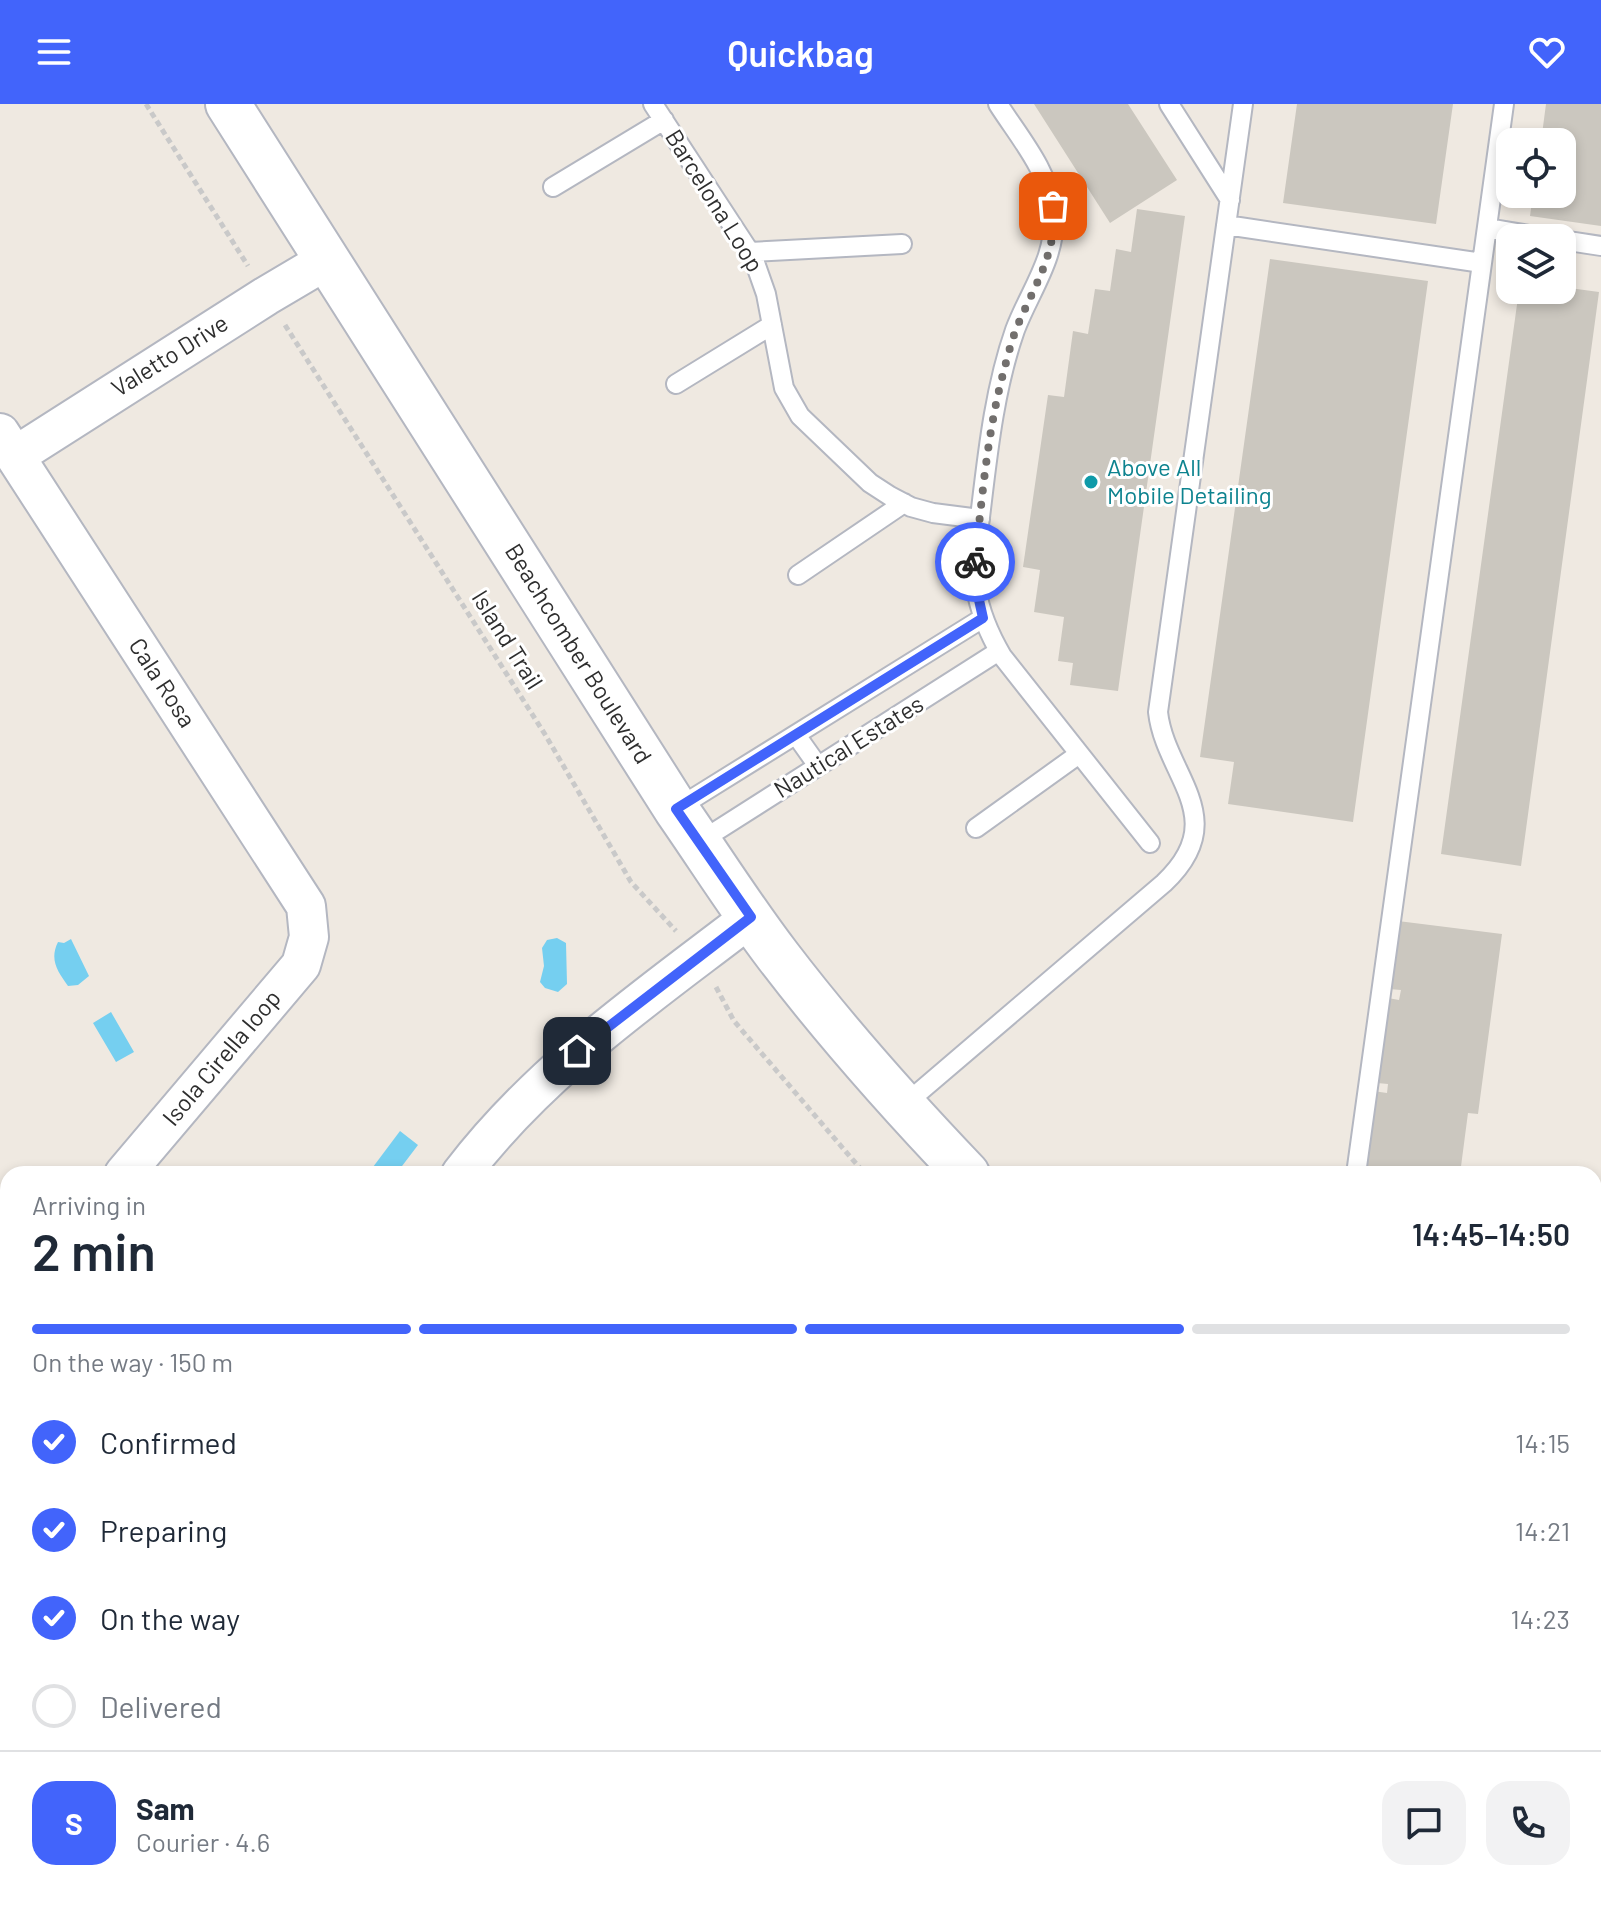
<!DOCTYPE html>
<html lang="en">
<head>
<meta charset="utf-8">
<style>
	body { margin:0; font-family:Barlow,sans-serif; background:#f2f2f3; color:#1f2937; height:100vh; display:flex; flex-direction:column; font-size:30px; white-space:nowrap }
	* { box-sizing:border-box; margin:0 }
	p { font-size:26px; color:#747a83 }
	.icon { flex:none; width:44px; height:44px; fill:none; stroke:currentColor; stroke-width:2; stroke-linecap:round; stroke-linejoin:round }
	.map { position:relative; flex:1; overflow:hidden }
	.sheet { position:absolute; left:0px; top:1062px; width:1602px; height:746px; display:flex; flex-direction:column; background:#fff; border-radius:24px 24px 0 0; box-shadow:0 4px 12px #0003 }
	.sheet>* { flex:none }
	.fabs { position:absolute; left:1496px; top:24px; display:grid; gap:16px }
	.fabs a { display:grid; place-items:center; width:80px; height:80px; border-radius:16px; background:#fff; box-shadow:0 4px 12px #0003; font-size:40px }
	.pin { position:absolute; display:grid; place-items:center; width:68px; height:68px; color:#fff; margin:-34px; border-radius:16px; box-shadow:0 4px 12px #0006 }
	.courier { position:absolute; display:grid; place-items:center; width:80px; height:80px; margin:-40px; border:6px solid #4264fb; border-radius:50%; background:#fff; color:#222; box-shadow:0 2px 10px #0007 }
	.summary em { font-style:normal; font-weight:600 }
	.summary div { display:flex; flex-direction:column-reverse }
	.summary { display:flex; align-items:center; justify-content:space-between; height:136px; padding:0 32px }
	h1 { font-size:52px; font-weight:600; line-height:60px }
	.bar { display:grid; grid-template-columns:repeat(4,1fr); gap:12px 8px; align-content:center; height:96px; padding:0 32px }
	.bar i { height:10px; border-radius:6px; background:#e0e1e3 }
	.bar .active { background:#4264fb }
	.bar p { grid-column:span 4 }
	.line { display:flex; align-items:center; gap:20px; padding:0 32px; border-top:2px solid #e0e1e3 }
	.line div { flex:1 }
	.round { display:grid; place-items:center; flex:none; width:84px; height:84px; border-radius:24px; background:#f2f2f3 }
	ol { padding:0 32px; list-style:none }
	li { display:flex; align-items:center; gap:24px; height:88px }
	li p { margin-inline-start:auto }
	li .icon { padding:8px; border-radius:50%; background:#4264fb; color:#fff; stroke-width:4 }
	li:last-child { color:#747a83 }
	li i { width:44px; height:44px; border:4px solid #e0e1e3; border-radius:50% }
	header { display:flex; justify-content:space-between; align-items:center; height:104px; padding:0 32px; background:#4264fb; color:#fff; font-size:36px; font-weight:600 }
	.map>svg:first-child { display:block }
	.water { fill:#75cff0 }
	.building { fill:#cbc7bf }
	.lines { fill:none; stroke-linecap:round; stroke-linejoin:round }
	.service-casing { stroke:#b4b7c1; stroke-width:22 }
	.minor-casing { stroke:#b4b7c1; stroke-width:42 }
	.tertiary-casing { stroke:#b4b7c1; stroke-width:48 }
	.path { stroke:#c9c9c9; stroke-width:5; stroke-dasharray:6 4; stroke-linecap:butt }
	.service { stroke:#fff; stroke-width:18 }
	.minor { stroke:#fff; stroke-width:38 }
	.tertiary { stroke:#fff; stroke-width:44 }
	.done { stroke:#726f6d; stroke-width:8; stroke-dasharray:0 14.4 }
	.route { stroke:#4264fb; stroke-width:10 }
	.culture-dot { fill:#0f9aa8; stroke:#fff; stroke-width:3 }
	.labels { text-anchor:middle; stroke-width:6; stroke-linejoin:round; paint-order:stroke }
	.street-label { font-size:24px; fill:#2e2e2e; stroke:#fff }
	.culture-label { font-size:24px; fill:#0d838f; stroke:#fff; text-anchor:start }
</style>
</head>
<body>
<header><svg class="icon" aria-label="menu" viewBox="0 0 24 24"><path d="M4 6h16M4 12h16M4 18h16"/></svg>Quickbag<svg class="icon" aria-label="heart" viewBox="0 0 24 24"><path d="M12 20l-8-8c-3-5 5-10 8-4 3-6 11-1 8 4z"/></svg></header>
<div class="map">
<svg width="1601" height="1807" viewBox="0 0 1601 1807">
	<rect width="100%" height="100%" fill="#efe9e1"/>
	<path class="water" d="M557,834L566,839L567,880L558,888L545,884L540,878L544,862L542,844L547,836Z
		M71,835L89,872L78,881L68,882C58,868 49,856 58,838L64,839Z
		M111,908L134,948L116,958L93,919Z
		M400,1027L418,1041L396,1070H382L373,1063Z"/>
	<path class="building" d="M1034,0H1128L1177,76L1110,119Z
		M1297,0H1453L1436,120L1283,99Z
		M1546,0H1601V122L1530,112L1533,90H1562V38H1541Z
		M1137,105L1185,112L1118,587L1070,581L1073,559L1058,557L1064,513L1034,508L1040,466L1023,463L1048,291L1064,293L1073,227L1088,230L1095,185L1110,187L1116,145L1131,148Z
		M1270,155L1428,177L1353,718L1228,700L1234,658L1200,653Z
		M1562,183L1599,188L1521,762L1441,750L1519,186H1562Z
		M1398,817L1502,830L1478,1010L1468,1009L1460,1070H1362L1373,987L1387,989L1388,980L1377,979L1388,894L1399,896L1401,886L1389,885Z"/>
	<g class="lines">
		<defs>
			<path id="service" d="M653,0L753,153L766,190L784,284L800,312L870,379L890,392L911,403L933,409L980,415
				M998,0C1019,33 1049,67 1053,107C1058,152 1030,186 1015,226C995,283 988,346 981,405C978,431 973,458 976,484C980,509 989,530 1002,552L1150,739
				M1169,0L1230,96
				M553,83L664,16
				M1226,121L1482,159
				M1487,124L1547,134
				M1562,136L1601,142
				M750,148L902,140
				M676,280L772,221
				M798,471L904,399
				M796,631L818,662
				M676,705L983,514
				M976,724L1079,650
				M699,738L999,547
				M904,1001L1164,779C1233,714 1165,672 1158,608L1243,0
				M1356,1070L1504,0"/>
			<path id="minor" d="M0,329L306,802L309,833L301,861L124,1070
				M15,352L266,192L327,156
				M461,1070C541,965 647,893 751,813
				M0,1112L8,1118
				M1594,1312H1601
				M1594,1367L1601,1369
				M352,1800L354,1807
				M954,1807L972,1800"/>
			<path id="tertiary" d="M228,0L676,705C710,754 742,805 778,852C836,928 901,1001 967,1070
				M1594,1558L1601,1563"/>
		</defs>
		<use href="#service" class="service-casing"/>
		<use href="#minor" class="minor-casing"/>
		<use href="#tertiary" class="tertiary-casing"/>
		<path class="path" d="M146,0L248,162
			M285,221L546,632L631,778L676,827
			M716,883L734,917L865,1070
			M0,1380L8,1381
			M1594,1626L1601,1630
			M221,1807V1800"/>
		<use href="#service" class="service"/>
		<use href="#minor" class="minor"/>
		<use href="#tertiary" class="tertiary"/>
	</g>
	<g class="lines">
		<path class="done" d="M975,458C982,395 987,331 1003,270C1007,255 1011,238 1017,223C1034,182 1058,148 1053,102"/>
		<path class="route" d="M577,947L751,813L676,705L983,514L977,487L975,458"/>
	</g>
	<circle class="culture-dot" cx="1091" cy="378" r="8"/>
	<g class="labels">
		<g class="street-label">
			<text transform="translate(714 97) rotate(58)" y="8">Barcelona Loop</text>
			<text transform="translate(170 252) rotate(-32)" y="8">Valetto Drive</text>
			<text transform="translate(507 536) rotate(58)" y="8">Island Trail</text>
			<text transform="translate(578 550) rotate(58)" y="8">Beachcomber Boulevard</text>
			<text transform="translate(162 579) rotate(57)" y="8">Cala Rosa</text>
			<text transform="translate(849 643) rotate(-32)" y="8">Nautical Estates</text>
			<text transform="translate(222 954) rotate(-50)" y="8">Isola Cirella loop</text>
		</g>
		<g class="culture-label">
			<text x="1107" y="372">Above All<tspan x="1107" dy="28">Mobile Detailing</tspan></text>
		</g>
	</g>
</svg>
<div class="fabs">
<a><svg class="icon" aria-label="locate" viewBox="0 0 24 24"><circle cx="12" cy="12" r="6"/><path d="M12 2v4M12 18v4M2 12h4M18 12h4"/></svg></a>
<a><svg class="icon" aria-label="layers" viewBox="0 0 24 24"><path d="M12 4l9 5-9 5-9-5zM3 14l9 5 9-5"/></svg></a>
</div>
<div class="pin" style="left:1053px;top:102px;background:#ea580c"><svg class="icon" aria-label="bag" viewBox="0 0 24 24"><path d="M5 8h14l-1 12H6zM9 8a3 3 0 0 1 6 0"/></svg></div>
<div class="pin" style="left:577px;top:947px;background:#1f2937"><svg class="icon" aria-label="home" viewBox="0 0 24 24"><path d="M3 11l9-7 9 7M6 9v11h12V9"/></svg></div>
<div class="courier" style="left:975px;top:458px"><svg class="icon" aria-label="bike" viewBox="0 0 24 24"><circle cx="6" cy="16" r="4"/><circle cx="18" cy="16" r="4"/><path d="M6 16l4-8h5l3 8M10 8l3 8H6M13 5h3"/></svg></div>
<section class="sheet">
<div class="summary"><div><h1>2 min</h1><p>Arriving in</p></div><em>14:45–14:50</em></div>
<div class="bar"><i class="active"></i><i class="active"></i><i class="active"></i><i></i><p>On the way · 150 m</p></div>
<ol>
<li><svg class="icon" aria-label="check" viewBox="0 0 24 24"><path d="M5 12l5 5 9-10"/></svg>Confirmed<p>14:15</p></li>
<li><svg class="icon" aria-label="check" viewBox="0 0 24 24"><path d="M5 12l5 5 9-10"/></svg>Preparing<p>14:21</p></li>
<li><svg class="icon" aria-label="check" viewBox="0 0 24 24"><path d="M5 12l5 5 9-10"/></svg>On the way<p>14:23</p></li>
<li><i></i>Delivered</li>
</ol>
<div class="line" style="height:144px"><b class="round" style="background:#4264fb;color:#fff">S</b><div><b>Sam</b><p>Courier · 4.6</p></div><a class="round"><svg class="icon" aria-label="chat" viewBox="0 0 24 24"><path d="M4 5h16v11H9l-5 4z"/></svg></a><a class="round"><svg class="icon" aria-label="phone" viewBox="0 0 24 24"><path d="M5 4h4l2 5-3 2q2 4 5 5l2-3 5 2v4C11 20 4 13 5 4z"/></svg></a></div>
</section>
</div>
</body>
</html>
